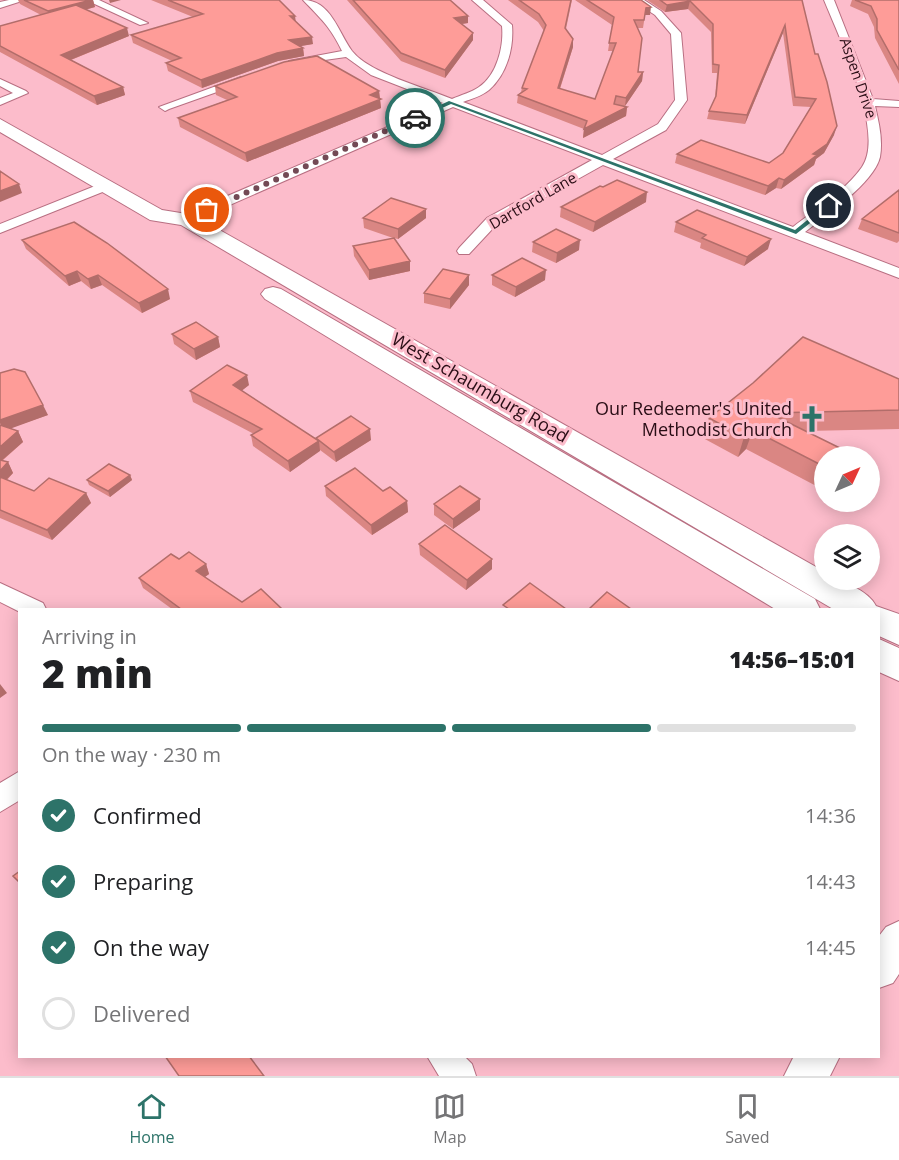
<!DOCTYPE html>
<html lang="en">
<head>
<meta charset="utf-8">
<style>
	body { margin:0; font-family:"Open Sans",sans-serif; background:#f2f2f2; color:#202124; height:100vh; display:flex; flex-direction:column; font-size:22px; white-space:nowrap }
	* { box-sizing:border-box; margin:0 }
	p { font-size:20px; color:#757577 }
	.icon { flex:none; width:33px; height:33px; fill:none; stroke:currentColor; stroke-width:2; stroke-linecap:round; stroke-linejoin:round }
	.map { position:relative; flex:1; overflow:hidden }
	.drawer { position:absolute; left:18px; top:608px; width:862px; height:450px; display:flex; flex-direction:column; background:#fff; border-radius:0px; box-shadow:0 3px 15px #0003 }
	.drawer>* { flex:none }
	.needle { width:39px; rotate:46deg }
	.controls { position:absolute; left:814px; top:446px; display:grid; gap:12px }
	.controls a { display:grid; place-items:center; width:66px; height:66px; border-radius:50%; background:#fff; box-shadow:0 3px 15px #0003; font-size:30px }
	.pin { position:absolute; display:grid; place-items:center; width:51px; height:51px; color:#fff; margin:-26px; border:3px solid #fff; border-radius:50%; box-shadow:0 2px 6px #0007 }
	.courier { position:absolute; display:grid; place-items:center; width:60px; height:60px; margin:-30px; border:4px solid #2d7369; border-radius:50%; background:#fff; color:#222; box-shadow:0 2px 8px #0007 }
	.summary em { font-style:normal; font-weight:800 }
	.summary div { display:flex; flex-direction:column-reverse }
	.summary { display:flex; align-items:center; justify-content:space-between; height:102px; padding:0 24px }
	h1 { font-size:39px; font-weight:800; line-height:45px }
	.bar { display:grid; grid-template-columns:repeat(4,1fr); gap:9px 6px; align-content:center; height:72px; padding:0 24px }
	.bar i { height:8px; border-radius:4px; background:#e0e0e0 }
	.bar .current { background:#2d7369 }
	.bar p { grid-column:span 4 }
	ol { padding:0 24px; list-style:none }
	li { display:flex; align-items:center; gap:18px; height:66px }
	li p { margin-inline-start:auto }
	li .icon { padding:6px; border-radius:50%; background:#2d7369; color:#fff; stroke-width:4 }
	li:last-child { color:#757577 }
	li i { width:33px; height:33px; border:3px solid #e0e0e0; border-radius:50% }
	.menu { display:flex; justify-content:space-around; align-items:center; height:84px; border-top:2px solid #e0e0e0; background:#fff; font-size:16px; color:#757577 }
	.menu a { display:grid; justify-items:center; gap:3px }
	.menu .current { color:#2d7369 }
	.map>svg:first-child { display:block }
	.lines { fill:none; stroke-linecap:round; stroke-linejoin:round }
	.minor-casing { stroke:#b86f82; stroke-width:2 }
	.tertiary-casing { stroke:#b86f82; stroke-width:2 }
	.secondary-casing { stroke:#b86f82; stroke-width:2 }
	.minor { fill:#fff; fill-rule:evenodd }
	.tertiary { fill:#fff; fill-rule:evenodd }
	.secondary { fill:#fff; fill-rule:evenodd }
	.wall { fill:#da8683 }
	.shaded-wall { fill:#b26d6a }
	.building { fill:#fe9c98; stroke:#b26d6a; stroke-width:1.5 }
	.route { fill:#2d7369 }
	.done { stroke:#734a55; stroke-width:6; stroke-dasharray:0 10.8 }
	.labels { text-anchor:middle; stroke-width:6; stroke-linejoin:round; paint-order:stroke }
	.far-street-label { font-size:15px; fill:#290d15; stroke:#fcbccb }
	.street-label { font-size:18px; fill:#290d15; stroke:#fcbccb }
	.poi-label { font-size:18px; fill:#290d15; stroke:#fcbccb; text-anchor:end }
</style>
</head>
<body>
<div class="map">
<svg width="899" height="1076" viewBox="0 0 899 1076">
	<rect width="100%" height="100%" fill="#fcbccb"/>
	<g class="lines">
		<defs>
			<path id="minor" d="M9,0H25L0,8V2Z
				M86,0H99L148,23L140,25Z
				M303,0C331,0 338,32 352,51C369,73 426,88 452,99C461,95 472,92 479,87C497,75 504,46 502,26L472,0H483L512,25C514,48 507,74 489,90C482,96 471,99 463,102L602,155L658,124L675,100L671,34L655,15L632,0H644L661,11L681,33L687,100L666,130L613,159L793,227C816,209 845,191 862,167C886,133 838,35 824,0H834L873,99L899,101V107L875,106C879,123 883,140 880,157C874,183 826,215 805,232L899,268V278L603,165L497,224L469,254H459L457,251L459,248L487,218L592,160L453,107L191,222H181L179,219L181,216L443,103L371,75L346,57L289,65V61L342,51C330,26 321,19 303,0Z
				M241,77L245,78V82L169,109L165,111L159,107Z
				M0,79L26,91L28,93L0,105V98L13,93L0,86Z
				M105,182L110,183L112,186L110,189L0,233V224Z
				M0,583L43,603L46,609H20V612L0,602Z
				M20,771V800L0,812V783Z
				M427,1056H464L472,1064L476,1076H439Z"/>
			<path id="tertiary" d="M899,921V974L893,983L879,988V936L886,927Z
				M794,1056H840L830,1076H784Z"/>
			<path id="secondary" d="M0,119L162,210L193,215L825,572V579C841,579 869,591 876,606L899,614V645L879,636V609H833L181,225L150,220L0,132Z
				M273,287L281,289L815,599L820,609H775L265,299L261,294L265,289Z
				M879,639L899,648V681L879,672Z"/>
		</defs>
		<use href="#minor" class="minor-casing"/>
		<use href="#tertiary" class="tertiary-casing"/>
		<use href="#secondary" class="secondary-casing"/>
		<use href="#minor" class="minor"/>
		<use href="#tertiary" class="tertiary"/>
		<use href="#secondary" class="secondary"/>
	</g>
	<path class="wall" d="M18,0H93L95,7L85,10L129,36L71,60L123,87L125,95L97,105L0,52V26L41,15L20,4Z
		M151,0H279L313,44L300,46L303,48L304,56L278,61L202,88L168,71L166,63L172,61L133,43L131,35L193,17Z
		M347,0H450L468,23L462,24L473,40L445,78L401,61Z
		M508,0H572L566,29L573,47L560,89L595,99L613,51H608L612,25L575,0H641L650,15H645L643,28H638V72H643L642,81L625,106L627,107L626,116L583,138L584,129L517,103L518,95L521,92L522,88L544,31L538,22Z
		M647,0H802L834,135L824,153L816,159L814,165L781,189L776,188L765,195L675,163L677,154L769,163L783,153L811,107L793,106L783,33L745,124L707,119L709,111L715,98L717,73H712L711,32L688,9L665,12Z
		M852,0H899V84L875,38L874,27L868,14L850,6Z
		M215,86L379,91L381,108L247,162L180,127L178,118L227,100L216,95Z
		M899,190V241L897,243L858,229L862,219Z
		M646,202L593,232L560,217L561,207Z
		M363,218H426L398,239L394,238L410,271L369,280L354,256L353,246L393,238L364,228Z
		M676,222L768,249L744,266L700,248L701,243L674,232Z
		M22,240L170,299L142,313L102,285L91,289L81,281L69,286L26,249Z
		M533,242L579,250L556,263L532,252Z
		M469,275V285L450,309L424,303V293Z
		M492,275L545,280L515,297L492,285Z
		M172,334L218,337L220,347L196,360L174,344Z
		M0,373L48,415L10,428L18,431L23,442L2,461L8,462L13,473L7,480L34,491L86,493L91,503L52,540L0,518V425H1L0,423Z
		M899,379V429L806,431L825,456V486L822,489L746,449L738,457L703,438L709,418Z
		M249,385L241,391L316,439L371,440L336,462L320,450L290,472L253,446L251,435L254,434L193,402L190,391Z
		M130,475L132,480L110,497L89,485L87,480Z
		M325,486L383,491L407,501L408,512L372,535L326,496Z
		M434,504L480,510L453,529L434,515Z
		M419,544L492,569L466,590L420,555Z
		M179,559L206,564L209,574L205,577L242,602L282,609H172L143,588L139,578Z"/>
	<path class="shaded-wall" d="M91,0H93L95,7L50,19L48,11Z
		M109,0H121L110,3Z
		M690,1L688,9L665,12L667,5Z
		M651,7L650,15H645L646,8Z
		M290,16H295L296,23Z
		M468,16V23L454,25V18Z
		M785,25L783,33L745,124L747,115Z
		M127,28L129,36L63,63L61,55Z
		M473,33V40L445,78V70Z
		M312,37L313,44L290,48L289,40Z
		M573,39V47L557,97L558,88Z
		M303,48L304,56L278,61L202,88L201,80L277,53Z
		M643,72L642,81L625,106L626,98Z
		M123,87L125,95L97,105L94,96Z
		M379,91L381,108L247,162L245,153Z
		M627,107L626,116L583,138L584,129Z
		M837,126L834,135L824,153L816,159L814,165L781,189L784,180L813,154Z
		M779,178L776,188L765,195L768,186Z
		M19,184L22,193L0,202V191Z
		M647,192L646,202L593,232L595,222Z
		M426,209V218L398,239V229Z
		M771,239L768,249L744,266L747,257Z
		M580,240L579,250L556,263L557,253Z
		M410,261V271L369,280V270Z
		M546,270L545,280L515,297L516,287Z
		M77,271L81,281L69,286L65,276Z
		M98,275L102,285L91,289L88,279Z
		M469,275V285L450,309V299Z
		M168,289L170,299L142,313L139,303Z
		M218,337L220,347L196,360L194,349Z
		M247,375L249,385L235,396L233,385Z
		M43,405L48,415L4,431L0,423V420Z
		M370,429L371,440L336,462L334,452Z
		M753,430L746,449L738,457L744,437Z
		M18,431L23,442L0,462V447Z
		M319,441L320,451L290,472L288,461Z
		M8,462L13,473L1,485L0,484V471Z
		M130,475L132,480L110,497L108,491Z
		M86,493L91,503L52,540L47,530Z
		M480,499V510L453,529V519Z
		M407,501L408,512L372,535L371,525Z
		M492,559V569L466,590L467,580Z
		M206,564L209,574L199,581L196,571Z
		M0,684L7,693L0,698Z"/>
	<path class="building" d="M24,0H91L48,11Z
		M168,0H279L295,16H290L312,37L289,40L303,48L277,53L201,80L166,63L181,58L131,35L203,14Z
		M353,0H450L468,16L454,18L473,33L445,70L401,53Z
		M519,0H571L565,28L573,39L558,88L595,99L616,43H609L614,17L587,0H641L651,7L646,8L644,20H634L642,38L638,72H643L626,98L616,96L614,104L627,107L584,129L587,121L518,95L527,89L522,88L546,25L539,14Z
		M660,0H802L815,54H818L827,82L837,126L827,144L813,154L817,155L784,180L779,178L768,186L677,154L701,140L769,163L783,153L816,99L795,97L785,25L747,115L709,111L716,96L719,65L713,64V24L690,1L667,5Z
		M855,0H899V70L877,30V19L871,6Z
		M76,5L127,28L61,55L123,87L94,96L0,46V26Z
		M317,56L379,91L370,95L381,99L245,153L178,118L237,97L215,86L284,62Z
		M0,171L19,184L0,191Z
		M617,180L647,192L595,222L561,207L600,186L603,187Z
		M899,190V233L862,219Z
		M391,198L426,209L398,229L363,218Z
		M697,210L771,239L747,257L702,238L706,235L676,222Z
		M74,222L107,243L168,289L139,303L98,275L88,279L77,271L65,276L22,240Z
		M556,229L580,240L557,253L533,242Z
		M394,238L410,261L369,270L353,246Z
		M522,258L546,270L516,287L492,275Z
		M443,269L469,275L450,299L424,293Z
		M196,322L218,337L194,349L172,334Z
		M803,337L899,379V410L769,413L848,452L844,456H825V467L753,430L744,437L709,418L753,383Z
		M227,365L247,375L233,385L319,441L288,461L251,435L262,429L190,391Z
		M14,369L25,372L43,405L0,420V373Z
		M351,416L370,429L334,452L316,438Z
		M0,425L18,431L0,447Z
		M0,460L8,462L0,471Z
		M109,464L130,475L108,491L87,480Z
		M355,468L383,491L390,487L407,501L371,525L325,486Z
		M0,477L34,491L49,478L86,493L47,530L0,510Z
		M460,486L480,499L453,519L434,504Z
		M445,525L492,559L467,580L419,544Z
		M189,552L206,564L196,571L242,602L261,589L282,609H181L139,578L171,554L179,559Z
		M530,583L566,609H509L503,605Z
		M607,592L631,609H589Z
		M20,871V883L13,876Z
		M165,1056H249L264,1076H179Z"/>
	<path class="route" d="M449,101L795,230L827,204L832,206L796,234L451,104L417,119L412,118Z"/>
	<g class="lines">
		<path class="done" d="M207,210L415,118"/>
	</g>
	<defs>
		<symbol id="church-bare" viewBox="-9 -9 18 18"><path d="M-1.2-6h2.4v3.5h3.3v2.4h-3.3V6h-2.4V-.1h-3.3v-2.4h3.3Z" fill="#2d7369" stroke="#fcbccb" stroke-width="2.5" paint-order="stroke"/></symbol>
	</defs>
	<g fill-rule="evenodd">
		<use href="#church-bare" x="793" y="400" width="38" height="38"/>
	</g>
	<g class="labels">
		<g class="far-street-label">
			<text transform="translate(858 78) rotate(71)" y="5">Aspen Drive</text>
			<text transform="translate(533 201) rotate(-30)" y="5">Dartford Lane</text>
		</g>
		<g class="street-label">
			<text transform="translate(480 388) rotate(30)" y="6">West Schaumburg Road</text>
		</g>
		<g class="poi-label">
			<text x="792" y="415">Our Redeemer's United<tspan x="792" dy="21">Methodist Church</tspan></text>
		</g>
	</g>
</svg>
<div class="controls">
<a><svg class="needle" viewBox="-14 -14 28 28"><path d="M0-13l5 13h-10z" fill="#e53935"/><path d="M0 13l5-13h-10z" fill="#757577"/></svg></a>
<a><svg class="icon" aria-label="layers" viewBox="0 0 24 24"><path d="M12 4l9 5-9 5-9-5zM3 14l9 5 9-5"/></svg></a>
</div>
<div class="pin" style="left:207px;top:210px;background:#ea580c"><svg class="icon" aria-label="bag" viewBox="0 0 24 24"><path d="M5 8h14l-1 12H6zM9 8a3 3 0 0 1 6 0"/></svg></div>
<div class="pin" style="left:829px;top:206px;background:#1f2937"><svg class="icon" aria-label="home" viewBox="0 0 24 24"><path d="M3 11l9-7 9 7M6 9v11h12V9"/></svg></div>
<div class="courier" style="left:415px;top:118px"><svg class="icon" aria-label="car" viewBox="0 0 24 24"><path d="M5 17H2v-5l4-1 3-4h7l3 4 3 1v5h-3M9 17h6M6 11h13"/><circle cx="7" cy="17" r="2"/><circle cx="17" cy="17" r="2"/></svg></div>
<section class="drawer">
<div class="summary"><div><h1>2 min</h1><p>Arriving in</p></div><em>14:56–15:01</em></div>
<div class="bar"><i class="current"></i><i class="current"></i><i class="current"></i><i></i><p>On the way · 230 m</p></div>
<ol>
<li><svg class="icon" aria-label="check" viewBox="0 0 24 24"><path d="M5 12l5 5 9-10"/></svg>Confirmed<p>14:36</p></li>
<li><svg class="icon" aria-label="check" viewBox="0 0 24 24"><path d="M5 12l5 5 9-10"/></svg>Preparing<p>14:43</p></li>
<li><svg class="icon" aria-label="check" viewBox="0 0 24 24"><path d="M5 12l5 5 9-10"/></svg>On the way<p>14:45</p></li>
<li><i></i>Delivered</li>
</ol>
</section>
</div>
<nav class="menu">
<a class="current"><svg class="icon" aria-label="home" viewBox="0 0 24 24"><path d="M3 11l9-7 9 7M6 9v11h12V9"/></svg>Home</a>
<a><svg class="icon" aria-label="map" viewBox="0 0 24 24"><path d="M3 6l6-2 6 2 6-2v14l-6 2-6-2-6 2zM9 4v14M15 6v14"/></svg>Map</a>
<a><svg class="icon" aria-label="saved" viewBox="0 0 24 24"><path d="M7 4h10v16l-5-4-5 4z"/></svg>Saved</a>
</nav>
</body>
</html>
